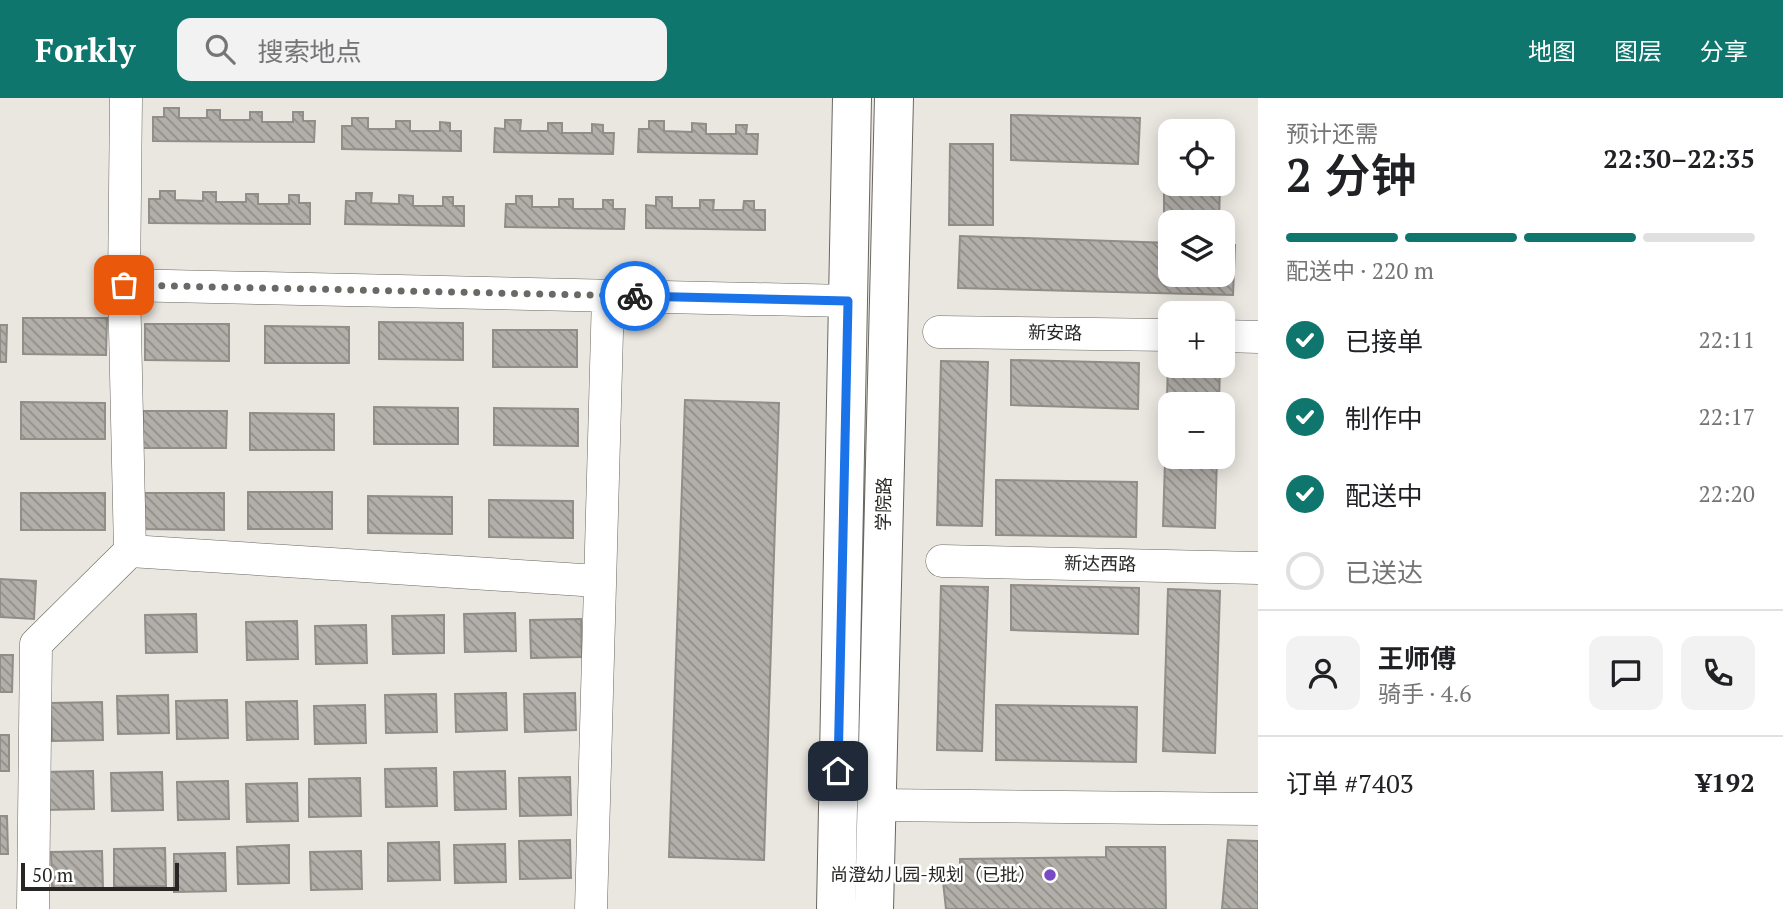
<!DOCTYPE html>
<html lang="zh">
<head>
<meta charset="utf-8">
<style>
	body { margin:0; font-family:"PT Serif","Noto Sans SC",serif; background:#f2f2f2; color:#202124; height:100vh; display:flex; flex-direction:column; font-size:26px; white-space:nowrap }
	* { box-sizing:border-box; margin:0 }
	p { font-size:23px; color:#757577 }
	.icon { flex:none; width:38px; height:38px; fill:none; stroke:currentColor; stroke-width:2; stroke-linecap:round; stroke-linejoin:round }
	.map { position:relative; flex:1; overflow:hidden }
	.sheet { display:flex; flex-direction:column; background:#fff; width:525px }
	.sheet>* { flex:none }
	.buttons { position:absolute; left:1158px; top:21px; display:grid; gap:14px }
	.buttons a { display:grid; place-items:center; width:77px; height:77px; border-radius:14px; background:#fff; box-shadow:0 4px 18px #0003; font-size:35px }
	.scale { position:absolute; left:21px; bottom:18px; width:158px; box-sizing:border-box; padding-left:7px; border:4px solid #272624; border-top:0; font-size:19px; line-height:24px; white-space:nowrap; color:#272624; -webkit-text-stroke:5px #fff; paint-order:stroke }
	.pin { position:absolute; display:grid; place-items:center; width:60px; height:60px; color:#fff; margin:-30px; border-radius:14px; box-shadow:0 4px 10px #0006 }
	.courier { position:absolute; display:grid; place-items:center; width:70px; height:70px; margin:-35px; border:5px solid #1a73e8; border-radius:50%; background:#fff; color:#222; box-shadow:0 2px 9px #0007 }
	.head em { font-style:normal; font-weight:600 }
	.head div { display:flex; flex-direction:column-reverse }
	.head { display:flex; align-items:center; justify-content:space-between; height:119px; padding:0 28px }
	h1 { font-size:46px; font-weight:600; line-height:52px }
	.bar { display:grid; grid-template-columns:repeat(4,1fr); gap:10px 7px; align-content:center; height:84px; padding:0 28px }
	.bar i { height:9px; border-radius:5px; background:#e0e0e0 }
	.bar .current { background:#0f766e }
	.bar p { grid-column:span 4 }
	.line { display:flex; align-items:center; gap:18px; padding:0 28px; border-top:2px solid #e0e0e0 }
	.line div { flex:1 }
	.round { display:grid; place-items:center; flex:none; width:74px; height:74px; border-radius:14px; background:#f2f2f2 }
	ol { padding:0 28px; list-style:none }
	li { display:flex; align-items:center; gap:21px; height:77px }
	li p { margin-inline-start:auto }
	li .icon { padding:7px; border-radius:50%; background:#0f766e; color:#fff; stroke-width:4 }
	li:last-child { color:#757577 }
	li i { width:38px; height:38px; border:4px solid #e0e0e0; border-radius:50% }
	header { display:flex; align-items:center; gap:42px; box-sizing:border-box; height:98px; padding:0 35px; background:#0f766e; color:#fff }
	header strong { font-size:33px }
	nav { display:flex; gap:38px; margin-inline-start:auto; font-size:24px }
	.search { width:490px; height:63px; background:#f2f2f2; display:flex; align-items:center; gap:18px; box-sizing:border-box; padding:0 24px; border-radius:14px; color:#757577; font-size:26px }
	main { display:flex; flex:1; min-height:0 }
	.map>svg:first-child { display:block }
	.building { fill:url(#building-back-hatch); stroke:#918d88; stroke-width:2 }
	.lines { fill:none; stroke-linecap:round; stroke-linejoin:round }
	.minor-casing { stroke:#6a6762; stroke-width:33 }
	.major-casing { stroke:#6a6762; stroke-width:40 }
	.minor { stroke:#fff; stroke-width:32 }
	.major { stroke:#fff; stroke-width:38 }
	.done { stroke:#6b6966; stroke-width:7; stroke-dasharray:0 12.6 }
	.route { stroke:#1a73e8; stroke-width:9 }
	.poi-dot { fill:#784bc4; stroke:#fff; stroke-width:2.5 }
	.labels { text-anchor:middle; stroke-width:5; stroke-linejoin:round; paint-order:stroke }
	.street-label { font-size:18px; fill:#272624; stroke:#fff }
	.poi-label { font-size:18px; fill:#272624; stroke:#fff; text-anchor:end }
</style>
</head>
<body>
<header>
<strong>Forkly</strong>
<div class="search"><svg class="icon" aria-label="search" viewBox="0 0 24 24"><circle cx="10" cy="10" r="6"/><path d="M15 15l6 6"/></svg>搜索地点</div>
<nav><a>地图</a><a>图层</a><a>分享</a></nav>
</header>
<main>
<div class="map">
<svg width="1258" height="811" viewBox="0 0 1258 811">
	<defs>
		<pattern id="building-back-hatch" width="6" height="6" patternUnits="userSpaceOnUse" patternTransform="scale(1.75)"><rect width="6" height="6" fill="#b2aea9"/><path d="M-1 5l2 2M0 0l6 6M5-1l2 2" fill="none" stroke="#918d89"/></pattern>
	</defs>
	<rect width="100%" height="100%" fill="#eae6e0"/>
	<path class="building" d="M164,10H179V20H207V12H220V22H250V14H262V24H293V14H303V23H315L314,44L153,43V19H164Z
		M1011,17L1140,20L1138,66L1011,62Z
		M352,20H368V31H396V23H410V33H440V24L450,25V33H461V53L342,51V28H352Z
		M505,22H521L520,33H548V25H562V35H592V26L603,27V35H614L613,56L494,54L495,30L505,31Z
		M649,23H664V33L692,34V25L706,26V36H736V27H747L746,36H758L757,56L638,54L639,31H649Z
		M1164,43H1171V86H1220L1219,124H1171V131H1164Z
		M950,46H993V127H949Z
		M160,93H175V102L203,103V94H216V104H246V96H258V106H289V97H299V105H310V126L149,125V101H160Z
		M356,95H372L371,105L399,106V97L413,98V108H443V99H453V108H464V128L345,126L346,103H356Z
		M516,98H532V109H559V101H573V111H603V102H613V111H625L624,131L505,129L506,106H516Z
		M656,99H672V110H700V102H714L713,112H743L744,103H754V112H765V132L646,130V107L656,108Z
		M960,138L1171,145V177H1223V147H1235L1233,197L958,190Z
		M23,220H107L106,257L23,256Z
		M379,224L463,225V262L379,261Z
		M145,226H229V263L145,262Z
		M0,227H7L6,264H0Z
		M265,228L349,229V265H265Z
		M493,232H577V269H493Z
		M1011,262L1139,265L1138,311L1011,307Z
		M941,263L988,264L982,428L937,427Z
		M1168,266L1220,268L1219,306H1171V359H1217L1215,430L1163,428Z
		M685,302L779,305L764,762L669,759Z
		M21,304L105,305V341H21Z
		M374,309L458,310V346H374Z
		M494,310L578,311V348L494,347Z
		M143,313H227L226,350H143Z
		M250,315L334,316V352H250Z
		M996,382L1137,384L1136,439L996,437Z
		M248,394H332V431H248Z
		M21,395H105V432H21Z
		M141,395H224V432L140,431Z
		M368,398L452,399V436L368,435Z
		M489,402L573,403V440L489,439Z
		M0,481L36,483L34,521L0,519Z
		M1011,487L1139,490L1138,536L1011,532Z
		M941,488L988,489L982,653L937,652Z
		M1168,491L1220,493L1215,655L1163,653Z
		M515,515L516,553L465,554L464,516Z
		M196,516L197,554L146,555L145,517Z
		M444,517V555L393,556L392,518Z
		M581,521L582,559L531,560L530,522Z
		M297,523L298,561L247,562L246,524Z
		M366,527L367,565L316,566L315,528Z
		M0,557H13L12,594H0Z
		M506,595L507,632L456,634L455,596Z
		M575,595L576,632L525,634L524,596Z
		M436,596L437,634L386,635L385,597Z
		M168,597L169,635L118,636L117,598Z
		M227,602L228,640L177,641L176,603Z
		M297,603L298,641L247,642L246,604Z
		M102,604L103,642L52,643L51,605Z
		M365,607L366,645L315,646L314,608Z
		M996,607L1137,609L1136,664L996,662Z
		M0,637H9V673H0Z
		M436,670L437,708L386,709L385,671Z
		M93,673L94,711L43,712L42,674Z
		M505,673L506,711L455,712L454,674Z
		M162,674L163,712L112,713L111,675Z
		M570,679L571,717L520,718L519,680Z
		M360,680L361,718L309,719V681Z
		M228,683L229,721L178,722L177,684Z
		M297,685L298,723L247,724L246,686Z
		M0,718H7L8,756H0Z
		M570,742L571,780L520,781L519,743Z
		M1228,742L1258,743V811H1222Z
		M439,744L440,782L388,783V745Z
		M505,746L506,784L455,785L454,747Z
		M289,747V785L238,786L237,749Z
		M1106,749H1165L1166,811H946L943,784L937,781V772L960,771V761L1106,759Z
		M165,750L166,788L114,789V751Z
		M102,753L103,791L52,792L51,754Z
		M361,753L362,791L311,792L310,754Z
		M225,755L226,793L174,794V756Z"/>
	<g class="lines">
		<defs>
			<path id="minor" d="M126,0L124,187L848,203
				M939,234L1171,237
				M1223,238L1258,239
				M130,453L598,483
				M942,463L1258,470
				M877,707L1258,711
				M33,811L36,546L130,453L124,187
				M591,811L608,198"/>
			<path id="major" d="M836,811L852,0
				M874,811L894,0"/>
		</defs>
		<use href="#minor" class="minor-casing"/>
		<use href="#major" class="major-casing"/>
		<use href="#minor" class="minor"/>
		<use href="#major" class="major"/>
	</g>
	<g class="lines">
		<path class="done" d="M124,187L635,198"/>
		<path class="route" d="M635,198L848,203L838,673"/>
	</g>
	<circle class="poi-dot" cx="1050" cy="777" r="7"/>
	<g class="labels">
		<g class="street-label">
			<text transform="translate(1055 235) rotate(1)" y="6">新安路</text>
			<text transform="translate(884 406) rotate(-89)" y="6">学院路</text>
			<text transform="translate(1100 466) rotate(1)" y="6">新达西路</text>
		</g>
		<g class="poi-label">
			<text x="1036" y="783">尚澄幼儿园-规划（已批）</text>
		</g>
	</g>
</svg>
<div class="buttons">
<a><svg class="icon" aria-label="locate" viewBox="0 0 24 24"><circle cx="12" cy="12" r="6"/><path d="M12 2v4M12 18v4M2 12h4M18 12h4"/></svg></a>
<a><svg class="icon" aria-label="layers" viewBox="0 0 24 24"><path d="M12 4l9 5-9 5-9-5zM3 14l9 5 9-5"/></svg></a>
<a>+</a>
<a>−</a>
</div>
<div class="scale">50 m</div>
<div class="pin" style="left:124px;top:187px;background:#ea580c"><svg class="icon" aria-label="bag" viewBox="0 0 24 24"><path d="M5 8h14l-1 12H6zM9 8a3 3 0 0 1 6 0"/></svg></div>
<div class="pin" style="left:838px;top:673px;background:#1f2937"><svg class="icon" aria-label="home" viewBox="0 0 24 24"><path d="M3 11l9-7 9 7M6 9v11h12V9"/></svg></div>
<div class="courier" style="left:635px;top:198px"><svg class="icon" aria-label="bike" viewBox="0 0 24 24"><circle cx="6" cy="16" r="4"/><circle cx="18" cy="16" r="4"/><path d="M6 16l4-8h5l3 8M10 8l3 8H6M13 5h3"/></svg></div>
</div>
<section class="sheet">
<div class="head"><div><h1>2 分钟</h1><p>预计还需</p></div><em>22:30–22:35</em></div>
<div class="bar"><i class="current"></i><i class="current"></i><i class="current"></i><i></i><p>配送中 · 220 m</p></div>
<ol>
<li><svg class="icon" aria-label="check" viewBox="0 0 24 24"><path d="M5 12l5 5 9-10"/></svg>已接单<p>22:11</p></li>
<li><svg class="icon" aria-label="check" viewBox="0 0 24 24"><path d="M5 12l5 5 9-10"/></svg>制作中<p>22:17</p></li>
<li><svg class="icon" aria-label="check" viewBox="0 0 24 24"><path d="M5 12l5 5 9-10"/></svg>配送中<p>22:20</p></li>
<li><i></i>已送达</li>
</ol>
<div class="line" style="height:126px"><a class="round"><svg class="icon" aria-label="person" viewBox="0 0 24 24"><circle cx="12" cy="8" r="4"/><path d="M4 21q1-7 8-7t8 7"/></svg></a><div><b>王师傅</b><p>骑手 · 4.6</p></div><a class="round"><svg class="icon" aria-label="chat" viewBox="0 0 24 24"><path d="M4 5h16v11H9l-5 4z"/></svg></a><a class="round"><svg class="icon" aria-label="phone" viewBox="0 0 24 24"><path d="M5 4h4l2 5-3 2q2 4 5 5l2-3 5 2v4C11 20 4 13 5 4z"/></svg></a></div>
<div class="line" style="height:91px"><div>订单 #7403</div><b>¥192</b></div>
</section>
</main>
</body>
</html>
